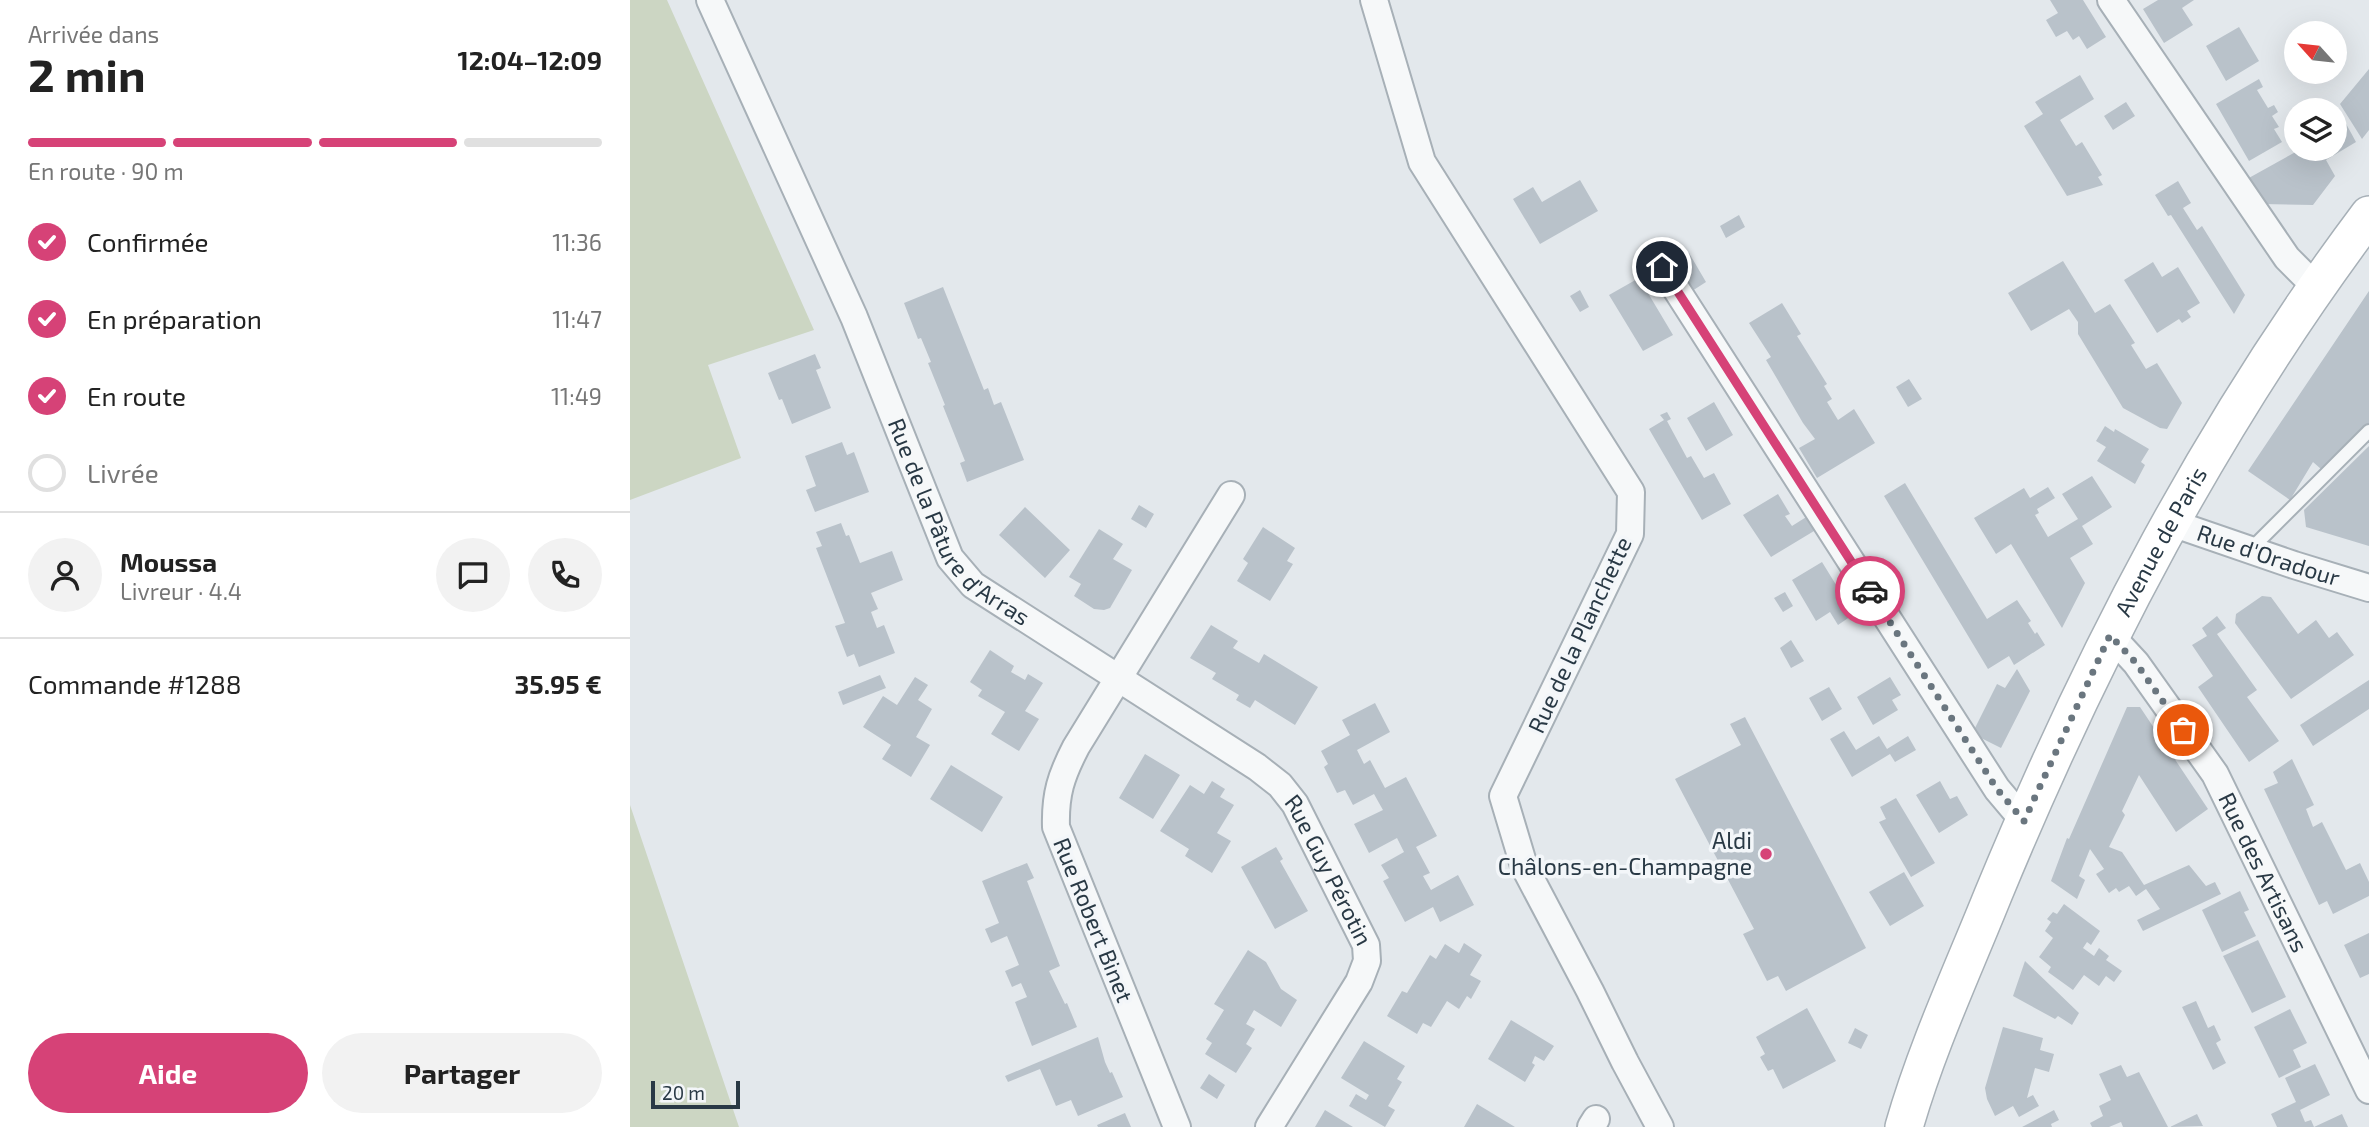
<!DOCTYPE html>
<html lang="fr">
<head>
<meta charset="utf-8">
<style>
	body { margin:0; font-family:"Exo 2",sans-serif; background:#f2f2f2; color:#222; height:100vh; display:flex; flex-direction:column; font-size:26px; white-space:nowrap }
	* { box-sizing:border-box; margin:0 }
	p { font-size:23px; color:#767676 }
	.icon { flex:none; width:38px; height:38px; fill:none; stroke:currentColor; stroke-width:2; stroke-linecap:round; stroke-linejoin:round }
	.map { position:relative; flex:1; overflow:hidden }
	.side { display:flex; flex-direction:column; background:#fff; width:630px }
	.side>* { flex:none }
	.needle { width:46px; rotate:297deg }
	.tools { position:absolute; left:1654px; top:21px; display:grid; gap:14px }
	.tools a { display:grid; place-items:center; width:63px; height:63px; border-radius:50%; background:#fff; box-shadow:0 7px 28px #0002; font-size:35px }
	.scale { position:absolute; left:21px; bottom:18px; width:89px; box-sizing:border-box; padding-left:7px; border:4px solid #293945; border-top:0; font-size:19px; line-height:24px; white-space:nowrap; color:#293945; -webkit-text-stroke:5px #f3f6f9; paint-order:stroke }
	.pin { position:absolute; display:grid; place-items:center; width:60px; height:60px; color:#fff; margin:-30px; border:4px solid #fff; border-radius:50%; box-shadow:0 2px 7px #0007 }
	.courier { position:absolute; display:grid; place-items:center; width:70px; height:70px; margin:-35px; border:5px solid #d64277; border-radius:50%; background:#fff; color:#222; box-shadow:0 2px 9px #0007 }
	.head em { font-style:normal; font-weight:700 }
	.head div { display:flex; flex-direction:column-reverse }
	.head { display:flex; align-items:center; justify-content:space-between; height:119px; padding:0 28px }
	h1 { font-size:46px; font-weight:700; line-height:52px }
	.bar { display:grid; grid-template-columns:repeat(4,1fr); gap:10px 7px; align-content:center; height:84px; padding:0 28px }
	.bar i { height:9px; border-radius:5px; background:#e0e0e0 }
	.bar .selected { background:#d64277 }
	.bar p { grid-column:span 4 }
	.line { display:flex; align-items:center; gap:18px; padding:0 28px; border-top:2px solid #e0e0e0 }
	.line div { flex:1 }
	.round { display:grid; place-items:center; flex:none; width:74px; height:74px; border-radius:37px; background:#f2f2f2 }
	ol { padding:0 28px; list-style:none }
	li { display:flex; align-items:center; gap:21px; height:77px }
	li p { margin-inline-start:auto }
	li .icon { padding:7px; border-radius:50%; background:#d64277; color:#fff; stroke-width:4 }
	li:last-child { color:#767676 }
	li i { width:38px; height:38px; border:4px solid #e0e0e0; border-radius:50% }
	.action { display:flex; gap:14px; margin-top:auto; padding:14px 28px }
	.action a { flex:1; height:80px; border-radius:42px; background:#d64277; color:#fff; font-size:28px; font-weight:700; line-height:80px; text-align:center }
	.action a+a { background:#f2f2f2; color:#222 }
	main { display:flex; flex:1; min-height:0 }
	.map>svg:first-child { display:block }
	.green { fill:#ccd6c3 }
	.building { fill:#b9c2ca }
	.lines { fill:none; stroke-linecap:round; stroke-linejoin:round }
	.service-casing { stroke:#a7b0b7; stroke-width:16 }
	.minor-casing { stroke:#a7b0b7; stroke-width:30 }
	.secondary-casing { stroke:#a7b0b7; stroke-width:40 }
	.service { stroke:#f6f8f9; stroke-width:12 }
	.minor { stroke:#f6f8f9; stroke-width:26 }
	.secondary { stroke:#fff; stroke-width:37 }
	.done { stroke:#6a767f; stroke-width:7; stroke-dasharray:0 12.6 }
	.route { stroke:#d64277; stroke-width:9 }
	.poi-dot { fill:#d64277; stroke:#f3f6f9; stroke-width:2.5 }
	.labels { text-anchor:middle; stroke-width:7; stroke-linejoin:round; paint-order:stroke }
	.street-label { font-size:23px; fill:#293945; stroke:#f3f6f9 }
	.poi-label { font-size:23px; fill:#293945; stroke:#f3f6f9; text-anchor:end }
</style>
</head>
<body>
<main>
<section class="side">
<div class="head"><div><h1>2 min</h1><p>Arrivée dans</p></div><em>12:04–12:09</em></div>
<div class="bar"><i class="selected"></i><i class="selected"></i><i class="selected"></i><i></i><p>En route · 90 m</p></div>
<ol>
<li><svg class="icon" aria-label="check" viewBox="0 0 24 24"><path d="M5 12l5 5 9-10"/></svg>Confirmée<p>11:36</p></li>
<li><svg class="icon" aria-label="check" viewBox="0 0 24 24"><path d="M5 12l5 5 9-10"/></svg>En préparation<p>11:47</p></li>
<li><svg class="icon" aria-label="check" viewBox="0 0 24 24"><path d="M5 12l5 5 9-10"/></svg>En route<p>11:49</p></li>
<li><i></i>Livrée</li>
</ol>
<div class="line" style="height:126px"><a class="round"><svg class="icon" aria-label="person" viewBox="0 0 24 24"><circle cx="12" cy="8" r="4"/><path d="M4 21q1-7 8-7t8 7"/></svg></a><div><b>Moussa</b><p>Livreur · 4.4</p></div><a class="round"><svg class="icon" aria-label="chat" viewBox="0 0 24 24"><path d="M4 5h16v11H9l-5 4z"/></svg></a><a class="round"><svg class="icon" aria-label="phone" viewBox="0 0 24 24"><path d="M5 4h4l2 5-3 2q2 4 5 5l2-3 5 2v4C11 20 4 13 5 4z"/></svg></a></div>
<div class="line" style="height:91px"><div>Commande #1288</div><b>35.95 €</b></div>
<div class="action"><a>Aide</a><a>Partager</a></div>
</section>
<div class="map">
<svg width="1739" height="1127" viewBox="0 0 1739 1127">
	<rect width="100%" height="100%" fill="#e3e8ec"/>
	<path class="green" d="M0,0H37L184,330L78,365L111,458L0,500Z
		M0,805L109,1127H0Z"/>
	<path class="building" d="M1420,0H1453L1476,37L1457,49L1449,36L1443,40L1437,31L1426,37L1416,20L1428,13Z
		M1528,0H1564L1552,8L1563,25L1534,43L1513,9Z
		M1689,24L1698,33H1682Z
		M1609,27L1629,61L1596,81L1576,46Z
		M1739,69V130L1732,139L1710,104Z
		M1450,75L1464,99L1430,120L1446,146L1452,142L1472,175L1468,177L1473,185L1437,196L1394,126L1413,114L1405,102Z
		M1629,79L1633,87L1627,90L1638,108L1644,105L1648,112L1642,116L1649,127L1644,129L1652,142L1619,161L1586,104Z
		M1496,102L1505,116L1483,130L1474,116Z
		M1708,109L1726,142L1696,160L1705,176L1683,205L1632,204L1617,179L1671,149H1704V111Z
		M950,180L968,211L910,244L883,199L903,187L912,202Z
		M1548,181L1561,203L1553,208L1567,230L1572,226L1615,295L1604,314L1541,215L1538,216L1525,195Z
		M1109,215L1115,227L1096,238L1090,226Z
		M1059,253L1076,282L1062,291L1044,261Z
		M1433,261L1465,313L1480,304L1505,343L1501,345L1516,369L1527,363L1552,403L1537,429L1530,428L1493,408L1448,334V322L1439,309L1401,331L1378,293Z
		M1523,262L1532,277L1548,267L1570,303L1557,311L1561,317L1552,323L1549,319L1527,333L1494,280Z
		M1009,278L1043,335L1013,351L979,295Z
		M313,287L354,390L358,388L364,405L371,402L394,460L337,482L330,463L335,461L313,406L315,405L298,363L301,362L291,338L288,339L274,303Z
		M950,290L959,307L950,312L940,296Z
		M1739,291V423L1691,469L1683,462L1660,500L1618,471Z
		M1152,303L1171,334L1167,336L1197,384L1194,386L1202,399L1197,402L1208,420L1224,409L1245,443L1187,478L1169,448L1185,439L1173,423L1136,360L1141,357L1119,323Z
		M185,354L191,368L186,370L201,408L162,424L152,399L149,400L138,373Z
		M1279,379L1292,399L1278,407L1266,387Z
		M1084,402L1103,435L1076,451L1057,418Z
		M1037,412L1041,419L1037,421L1057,458L1061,456L1074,478L1084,473L1101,504L1072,520L1019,429L1034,420L1030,415Z
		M1475,426L1484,432L1485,429L1519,449L1511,462L1515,465L1505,484L1467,461L1476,447L1466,441Z
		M212,442L217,455L224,452L239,492L185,512L176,490L186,486L175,456Z
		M1739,446V546L1676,527L1674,510Z
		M1462,476L1482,507L1452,526L1463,544L1440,558L1455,583L1432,628L1381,544L1366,554L1344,518L1394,488L1400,498L1418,487L1425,498L1407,509L1409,513L1405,515L1418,537L1448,519L1432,494Z
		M1275,483L1357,619L1387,600L1401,621L1398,623L1405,634L1407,632L1415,645L1384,665L1379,656L1358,669L1254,496Z
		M1148,494L1160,514L1155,516L1162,526L1181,514L1189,528L1141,557L1113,515Z
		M509,505L524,514L516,528L501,519Z
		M395,507L440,550L415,578L369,535Z
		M211,523L216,536L219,535L230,563L262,551L273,580L241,593L248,609L241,612L247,628L254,625L265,653L229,667L224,654L217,657L205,626L215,623L186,548L192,546L186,532Z
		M633,527L665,548L657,561L663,564L640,601L607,581L618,563L613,559Z
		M469,529L493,544L483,559L502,570L480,608L474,610L464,609L444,596L451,584L439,577Z
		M1192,562L1224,614L1208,625L1200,612L1186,621L1162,580Z
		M1155,592L1163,606L1153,612L1144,598Z
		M1632,596L1641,597L1668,634L1686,620L1699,638L1707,632L1724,655L1661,699L1605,623L1606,614Z
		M1587,616L1596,628L1587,634L1627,690L1617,697L1649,741L1619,762L1568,687L1583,676L1562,645L1577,636L1572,628Z
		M581,625L608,641L603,648L629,663L634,654L688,687L665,725L625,700L620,708L606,700L609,695L582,679L586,673L560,658Z
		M1161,640L1174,661L1161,668L1150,648Z
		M360,650L384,666L381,672L395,680L398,674L413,683L395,711L409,719L389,751L361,734L375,712L348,696L352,690L340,682Z
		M1387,669L1400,691L1371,748L1349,737L1344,730L1367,684L1375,688Z
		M250,675L256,688L213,705L208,692Z
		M285,677L298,685L288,700L302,709L286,737L300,745L281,777L252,759L261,745L233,727L253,696L267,705Z
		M1260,677L1271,695L1262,700L1268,710L1243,725L1227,697Z
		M1739,680V709L1683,746L1670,725Z
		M1199,687L1212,709L1192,721L1179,698Z
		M745,703L760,732L727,750L734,764L740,760L755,788L776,777L807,836L786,847L800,873L793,876L801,890L828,875L844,905L810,922L803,907L775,922L753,881L759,878L751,865L774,852L767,838L739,853L724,824L753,810L749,803L744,794L723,805L715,790L707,793L694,767L698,764L691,751L720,735L712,720Z
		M1497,707H1510L1578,809L1546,832L1509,775L1492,811L1495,815L1479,847L1492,852L1514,885L1559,865L1576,886L1585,882L1591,894L1513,931L1507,920L1530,909L1516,889L1506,896L1499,886L1489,892L1486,888L1479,893L1466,874L1474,869L1460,849L1449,876L1455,880L1447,899L1421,881L1437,838L1439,839Z
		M1115,717L1236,948L1156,991L1148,976L1137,981L1113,934L1124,929L1045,779L1111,745L1100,724Z
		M1214,731L1226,750L1249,736L1257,749L1278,736L1286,750L1265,762L1260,754L1222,777L1200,739Z
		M515,754L550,775L523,819L489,798Z
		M1662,759L1684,805L1676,809L1683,827L1692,822L1716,870L1730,863L1739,882V896L1703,914L1697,901L1689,905L1634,789L1648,783L1643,772Z
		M321,765L373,797L352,832L300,799Z
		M582,781L595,789L590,797L604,805L587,833L601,841L582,873L555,856L559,849L530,831L560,785L574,794Z
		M1310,781L1320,799L1327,796L1338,815L1309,833L1286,795Z
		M1266,798L1305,863L1281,877L1249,822L1256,819L1250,807Z
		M646,847L653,859L650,861L678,911L645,929L611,867Z
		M397,863L404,878L397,881L430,966L419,971L435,1004L437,1003L447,1027L402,1046L385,1002L397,997L391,983L382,987L375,971L389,965L377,936L361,943L355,929L369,923L352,881Z
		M1274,872L1294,906L1260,926L1239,892Z
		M1610,891L1619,910L1614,912L1626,936L1592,952L1572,910Z
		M1434,904L1470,931L1461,945L1457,942L1453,948L1464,956L1469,948L1479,956L1476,960L1492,971L1484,982L1476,976L1469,986L1454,975L1443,990L1418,972L1421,967L1409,957L1423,938L1415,931L1421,922L1417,919L1423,912L1427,914Z
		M1739,933V974L1730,978L1714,945Z
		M1628,940L1656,997L1622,1013L1593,956Z
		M834,943L852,955L840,975L851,981L841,999L837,996L829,1009L817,1001L801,1027L793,1023L787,1034L757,1016L772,991L777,993L800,955L806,959L815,944L829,953Z
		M618,950L636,962L651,989L667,1000L651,1027L624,1010L616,1024L625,1029L616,1044L622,1048L606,1073L575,1054L582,1043L576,1039L594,1010L584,1004Z
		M1395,961L1449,1013L1442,1025L1428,1016L1425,1019L1383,996Z
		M1566,1001L1578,1028L1584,1025L1591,1040L1586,1043L1596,1063L1583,1070L1552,1007Z
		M1177,1008L1206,1061L1153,1089L1143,1069L1138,1071L1130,1057L1135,1054L1126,1037Z
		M1660,1009L1677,1043L1663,1050L1671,1067L1649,1078L1624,1027Z
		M881,1020L924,1046L914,1061L905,1056L902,1063L905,1065L895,1082L858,1059Z
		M1373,1027L1413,1038L1410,1050L1424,1054L1419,1072L1405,1068L1397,1098L1403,1095L1409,1106L1389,1117L1383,1106L1365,1116L1357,1099L1355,1088Z
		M1225,1028L1238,1035L1231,1049L1218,1043Z
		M468,1037L475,1062L480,1073L482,1072L493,1097L448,1116L441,1100L426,1106L410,1069L378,1082L375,1076Z
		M734,1041L775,1066L767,1079L772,1082L758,1106L765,1110L755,1127L719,1106L726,1094L736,1100L739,1095L711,1078Z
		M1685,1064L1700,1095L1670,1110L1675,1122L1681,1120L1684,1127H1647L1641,1114L1666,1102L1655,1078Z
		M1491,1065L1497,1077L1509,1072L1538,1127H1493L1491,1122L1479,1127H1462L1460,1123L1473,1116L1469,1106L1481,1100L1469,1074Z
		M579,1074L595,1085L587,1099L570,1088Z
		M847,1104L885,1127H834Z
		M695,1110L723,1127H685Z
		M1424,1110L1429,1120L1421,1124L1422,1127H1392Z
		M495,1113L501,1127H468L467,1125Z
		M1567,1114L1573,1126L1540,1127Z
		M1712,1114L1718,1127H1684Z"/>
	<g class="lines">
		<defs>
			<path id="service" d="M1620,550L1739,431"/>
			<g id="minor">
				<path id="s1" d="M80,0L224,317L320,558L343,585L627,767L650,785L665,804L736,945L737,961L729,982L639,1127"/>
				<path d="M744,0L792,162L1001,492L1000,534L873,796L894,866L960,991L995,1062L1030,1127"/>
				<path d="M1481,0L1657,258L1688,289"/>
				<path d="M1032,267L1367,789L1394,821"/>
				<path id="s2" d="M1539,522L1664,565L1739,588"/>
				<path id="s3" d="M1480,635L1506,663L1585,774L1739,1090"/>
				<path d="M547,1127L426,827C425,794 431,776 446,747L601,495"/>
				<path d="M961,1127L966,1119"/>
			</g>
			<g id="secondary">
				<path id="s4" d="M1274,1127C1297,1047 1332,972 1363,895C1463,653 1582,424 1739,215"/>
			</g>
		</defs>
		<use href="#service" class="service-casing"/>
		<use href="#minor" class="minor-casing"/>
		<use href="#secondary" class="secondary-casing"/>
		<use href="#service" class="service"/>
		<use href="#minor" class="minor"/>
		<use href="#secondary" class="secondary"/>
	</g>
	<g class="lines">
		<path class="done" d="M1240,591L1367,789L1394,821L1480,635L1506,663L1553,730"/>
		<path class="route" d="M1032,267L1240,591"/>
	</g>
	<circle class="poi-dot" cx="1136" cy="854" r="7"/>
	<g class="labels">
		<g class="street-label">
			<text dy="8" stroke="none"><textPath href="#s1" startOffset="583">Rue de la Pâture d'Arras</textPath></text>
			<text dy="8" stroke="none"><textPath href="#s4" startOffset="640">Avenue de Paris</textPath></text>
			<text dy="8" stroke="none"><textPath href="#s2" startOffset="105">Rue d'Oradour</textPath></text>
			<text transform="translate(950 635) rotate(-65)" y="8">Rue de la Planchette</text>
			<text dy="8" stroke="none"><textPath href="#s1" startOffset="1108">Rue Guy Pérotin</textPath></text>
			<text dy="8" stroke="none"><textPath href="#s3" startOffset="284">Rue des Artisans</textPath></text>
			<text transform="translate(463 920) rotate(68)" y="8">Rue Robert Binet</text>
		</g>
		<g class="poi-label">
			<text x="1122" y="849">Aldi<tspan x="1122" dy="26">Châlons-en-Champagne</tspan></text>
		</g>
	</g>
</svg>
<div class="tools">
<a><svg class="needle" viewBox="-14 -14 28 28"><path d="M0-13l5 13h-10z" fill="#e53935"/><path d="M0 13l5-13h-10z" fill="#767676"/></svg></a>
<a><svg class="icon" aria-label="layers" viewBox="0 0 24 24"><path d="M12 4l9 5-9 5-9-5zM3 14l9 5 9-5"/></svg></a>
</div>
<div class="scale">20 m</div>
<div class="pin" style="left:1553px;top:730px;background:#ea580c"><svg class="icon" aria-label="bag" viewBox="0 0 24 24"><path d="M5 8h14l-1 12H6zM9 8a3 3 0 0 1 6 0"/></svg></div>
<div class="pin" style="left:1032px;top:267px;background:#1f2937"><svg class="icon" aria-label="home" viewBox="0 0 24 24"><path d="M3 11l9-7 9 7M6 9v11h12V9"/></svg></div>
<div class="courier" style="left:1240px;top:591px"><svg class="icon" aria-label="car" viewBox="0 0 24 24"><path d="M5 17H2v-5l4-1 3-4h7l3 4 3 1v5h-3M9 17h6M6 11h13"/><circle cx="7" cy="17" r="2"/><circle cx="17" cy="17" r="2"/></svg></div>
</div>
</main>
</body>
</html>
